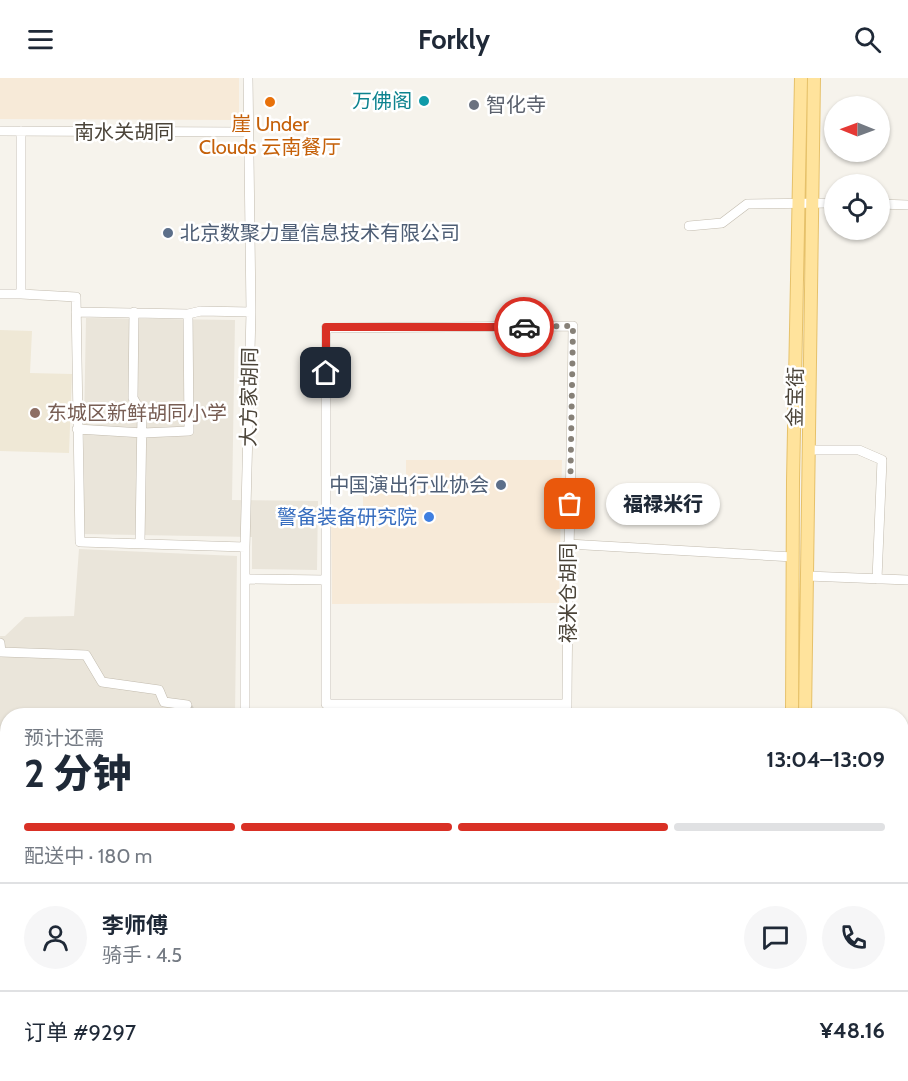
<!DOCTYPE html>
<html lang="zh">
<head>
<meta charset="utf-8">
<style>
	body { margin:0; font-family:Cabin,"Noto Sans SC",sans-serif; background:#f6f6f7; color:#1f2937; height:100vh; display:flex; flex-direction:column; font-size:22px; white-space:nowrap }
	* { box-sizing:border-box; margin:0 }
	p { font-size:20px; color:#747a83 }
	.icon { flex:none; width:33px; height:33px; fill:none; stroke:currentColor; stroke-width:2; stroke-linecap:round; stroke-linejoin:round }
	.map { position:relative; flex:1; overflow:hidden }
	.panel { position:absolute; left:0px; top:630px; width:909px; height:374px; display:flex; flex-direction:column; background:#fff; border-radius:24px 24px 0 0; box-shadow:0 2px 4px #0004 }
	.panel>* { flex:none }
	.needle { width:39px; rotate:271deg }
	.fabs { position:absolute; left:824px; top:18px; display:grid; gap:12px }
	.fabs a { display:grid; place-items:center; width:66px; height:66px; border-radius:50%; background:#fff; box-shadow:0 2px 4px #0004; font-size:30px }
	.pin { position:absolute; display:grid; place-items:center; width:51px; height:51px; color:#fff; margin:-26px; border-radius:12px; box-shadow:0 3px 9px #0006 }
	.courier { position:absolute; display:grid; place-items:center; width:60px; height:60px; margin:-30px; border:4px solid #d93025; border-radius:50%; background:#fff; color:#222; box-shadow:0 2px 8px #0007 }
	.bubble { position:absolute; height:42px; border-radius:21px; background:#fff; box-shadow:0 2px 4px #0004; font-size:20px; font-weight:800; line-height:42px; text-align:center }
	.overview em { font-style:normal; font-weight:800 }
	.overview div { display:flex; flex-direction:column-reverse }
	.overview { display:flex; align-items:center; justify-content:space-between; height:102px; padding:0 24px }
	h1 { font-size:39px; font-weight:800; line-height:45px }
	.bar { display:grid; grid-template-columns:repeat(4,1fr); gap:9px 6px; align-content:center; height:72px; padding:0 24px }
	.bar i { height:8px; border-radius:4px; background:#e0e1e3 }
	.bar .on { background:#d93025 }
	.bar p { grid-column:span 4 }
	.line { display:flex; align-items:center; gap:15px; padding:0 24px; border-top:2px solid #e0e1e3 }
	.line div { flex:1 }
	.round { display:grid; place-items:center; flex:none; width:63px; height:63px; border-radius:32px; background:#f6f6f7 }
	header { display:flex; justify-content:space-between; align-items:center; height:78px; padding:0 24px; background:#fff; font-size:27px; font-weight:800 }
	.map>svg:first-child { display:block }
	.residential { fill:#eae5da }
	.commercial { fill:#f7ead8 }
	.education { fill:#efe8d6 }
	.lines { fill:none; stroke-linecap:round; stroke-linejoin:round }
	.minor-tunnel { stroke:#d4d0c8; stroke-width:9; stroke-dasharray:9 4.5; stroke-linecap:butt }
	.minor-casing { stroke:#c2bbae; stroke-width:10 }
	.major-casing { stroke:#e6c16a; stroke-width:14 }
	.minor { stroke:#fff; stroke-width:9 }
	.major { stroke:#ffe39c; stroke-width:12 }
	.done { stroke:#878178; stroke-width:6; stroke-dasharray:0 10.8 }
	.route { stroke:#d93025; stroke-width:8 }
	.culture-dot { fill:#0f9aa8; stroke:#fff; stroke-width:2 }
	.food-dot { fill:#e8710a; stroke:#fff; stroke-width:2 }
	.worship-dot { fill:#6b7280; stroke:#fff; stroke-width:2 }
	.service-dot { fill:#5c6f8a; stroke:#fff; stroke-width:2 }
	.education-dot { fill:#8d6e63; stroke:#fff; stroke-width:2 }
	.shop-dot { fill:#3f7fe0; stroke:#fff; stroke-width:2 }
	.labels { text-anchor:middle; stroke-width:5; stroke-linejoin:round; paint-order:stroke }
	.culture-label { font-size:20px; fill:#0d838f; stroke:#fff; text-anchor:end }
	.worship-label { font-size:20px; fill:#5b616d; stroke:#fff; text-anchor:start }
	.food-label { font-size:20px; fill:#c56008; stroke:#fff }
	.street-label { font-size:20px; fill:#4b4439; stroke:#fff }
	.service-label { font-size:20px; fill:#4e5e75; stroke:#fff; text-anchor:start }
	.education-label { font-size:20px; fill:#785e54; stroke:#fff; text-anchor:start }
	.shop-label { font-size:20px; fill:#366cbe; stroke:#fff; text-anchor:end }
</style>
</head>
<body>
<header><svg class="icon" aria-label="menu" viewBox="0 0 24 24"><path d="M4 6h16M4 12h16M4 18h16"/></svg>Forkly<svg class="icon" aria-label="search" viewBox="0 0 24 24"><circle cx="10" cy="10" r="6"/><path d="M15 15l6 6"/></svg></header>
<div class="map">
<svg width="908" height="1003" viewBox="0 0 908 1003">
	<rect width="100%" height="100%" fill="#f6f3ec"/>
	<path class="residential" d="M86,240L235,242L232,422L318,423L317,492L252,491V459L82,456Z
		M79,471L237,478L235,637L8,638L7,683H0V558H5L25,539L74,538Z
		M427,996H560V1003H427Z"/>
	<path class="commercial" d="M0,0H239V42L0,41Z
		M406,382H562L559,525L332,526L331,440H363V409L406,411Z"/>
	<path class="education" d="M0,252L32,253L30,295L72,296L69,375L0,373Z
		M0,892H7V989L0,986Z
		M88,996H245V1003H88Z
		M677,996H780V1003L677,1002Z"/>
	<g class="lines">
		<path class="minor-tunnel" d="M187,627L193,638"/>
		<defs>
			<path id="minor" d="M0,53L248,54
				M879,126L908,127
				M689,148L722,145L747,126L834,125
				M0,216H21V53
				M21,216L76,219L80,464L245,469
				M76,234L188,236L201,233L251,234
				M134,234L133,320L142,336L140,464
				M77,351L143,355L189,353L188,236
				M808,372H859L882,382L877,501
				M568,466L793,479
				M807,498L908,502
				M246,501L326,502
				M0,565L1,574L86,577L102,604L159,612L164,624L187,627
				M567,626H326V250L573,248C572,378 567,508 567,638
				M245,638V469L251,234L248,0
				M356,996V1003
				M569,996V1003
				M810,1003V996"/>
			<path id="major" d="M792,638L793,403L801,0
				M805,638L814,0
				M902,687H908
				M902,703H908
				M0,712H8
				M0,728H8
				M785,1003V996
				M799,1003V996"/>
		</defs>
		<use href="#minor" class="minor-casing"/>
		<use href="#major" class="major-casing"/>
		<use href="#minor" class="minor"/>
		<use href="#major" class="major"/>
	</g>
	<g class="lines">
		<path class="done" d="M524,249L573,248L570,426"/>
		<path class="route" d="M326,295V249H524"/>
	</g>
	<circle class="culture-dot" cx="424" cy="23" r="6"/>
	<circle class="food-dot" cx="270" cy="24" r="6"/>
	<circle class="worship-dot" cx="474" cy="27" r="6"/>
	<g class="service-dot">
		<circle cx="168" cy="155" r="6"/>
		<circle cx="501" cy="407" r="6"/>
	</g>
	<circle class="education-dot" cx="35" cy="335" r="6"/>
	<circle class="shop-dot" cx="429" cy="439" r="6"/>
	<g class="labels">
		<g class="culture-label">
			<text x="412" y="30">万佛阁</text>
		</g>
		<g class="worship-label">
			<text x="486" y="34">智化寺</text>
		</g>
		<g class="food-label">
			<text x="270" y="53">崖 Under<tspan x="270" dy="23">Clouds 云南餐厅</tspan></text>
		</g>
		<g class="street-label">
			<text x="124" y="61">南水关胡同</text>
			<text transform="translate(249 319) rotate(-89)" y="7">大方家胡同</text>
			<text transform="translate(795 319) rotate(-89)" y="7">金宝街</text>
			<text transform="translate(568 515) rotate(-90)" y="7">禄米仓胡同</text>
		</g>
		<g class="service-label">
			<text x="180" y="162">北京数聚力量信息技术有限公司</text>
			<text x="489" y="414" text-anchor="end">中国演出行业协会</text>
		</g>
		<g class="education-label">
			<text x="47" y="342">东城区新鲜胡同小学</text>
		</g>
		<g class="shop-label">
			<text x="417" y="446">警备装备研究院</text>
		</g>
	</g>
</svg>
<div class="fabs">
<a><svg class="needle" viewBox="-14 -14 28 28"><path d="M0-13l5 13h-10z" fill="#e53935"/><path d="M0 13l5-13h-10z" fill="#747a83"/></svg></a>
<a><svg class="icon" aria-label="locate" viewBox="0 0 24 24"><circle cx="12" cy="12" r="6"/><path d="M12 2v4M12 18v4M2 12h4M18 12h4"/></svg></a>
</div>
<div class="pin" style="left:570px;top:426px;background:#ea580c"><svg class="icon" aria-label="bag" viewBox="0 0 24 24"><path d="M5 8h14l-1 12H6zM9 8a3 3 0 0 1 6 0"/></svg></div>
<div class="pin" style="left:326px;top:295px;background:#1f2937"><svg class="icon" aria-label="home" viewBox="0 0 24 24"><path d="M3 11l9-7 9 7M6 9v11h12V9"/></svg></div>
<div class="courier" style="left:524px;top:249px"><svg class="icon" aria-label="car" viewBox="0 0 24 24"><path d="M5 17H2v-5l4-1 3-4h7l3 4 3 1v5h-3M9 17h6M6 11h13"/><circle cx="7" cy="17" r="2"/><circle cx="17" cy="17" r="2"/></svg></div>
<div class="bubble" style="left:606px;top:405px;width:114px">福禄米行</div>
<section class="panel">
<div class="overview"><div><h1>2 分钟</h1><p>预计还需</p></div><em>13:04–13:09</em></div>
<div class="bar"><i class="on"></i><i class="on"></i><i class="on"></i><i></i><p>配送中 · 180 m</p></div>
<div class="line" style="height:108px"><a class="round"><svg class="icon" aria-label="person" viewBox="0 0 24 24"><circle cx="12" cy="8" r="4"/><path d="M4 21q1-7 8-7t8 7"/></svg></a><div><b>李师傅</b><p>骑手 · 4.5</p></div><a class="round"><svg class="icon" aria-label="chat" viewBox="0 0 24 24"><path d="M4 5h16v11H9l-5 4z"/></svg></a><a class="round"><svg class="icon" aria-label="phone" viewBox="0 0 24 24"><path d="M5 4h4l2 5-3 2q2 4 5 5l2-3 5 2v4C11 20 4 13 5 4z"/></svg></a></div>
<div class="line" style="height:78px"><div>订单 #9297</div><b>¥48.16</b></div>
</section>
</div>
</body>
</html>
